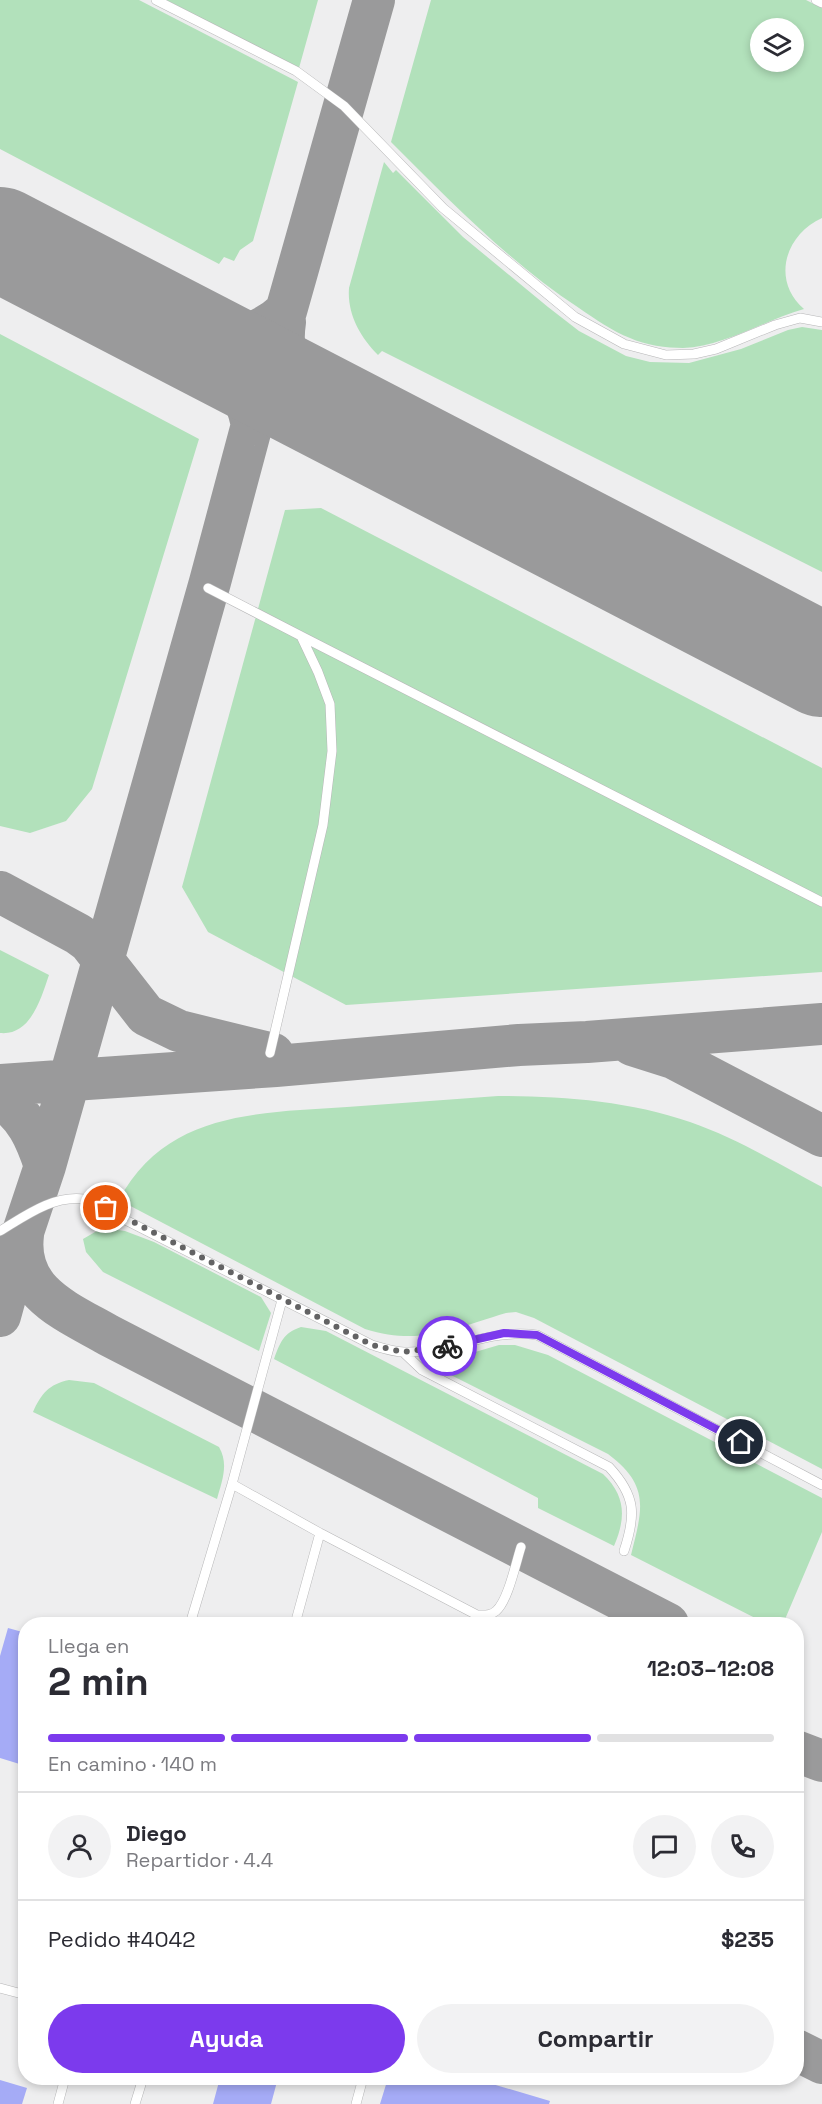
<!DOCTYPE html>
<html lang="es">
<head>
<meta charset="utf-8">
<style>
	body { margin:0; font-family:"Space Grotesk",sans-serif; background:#f2f2f3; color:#2b2b33; height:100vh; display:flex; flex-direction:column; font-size:22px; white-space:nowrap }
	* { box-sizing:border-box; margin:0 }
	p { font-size:20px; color:#7c7c81 }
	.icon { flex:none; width:33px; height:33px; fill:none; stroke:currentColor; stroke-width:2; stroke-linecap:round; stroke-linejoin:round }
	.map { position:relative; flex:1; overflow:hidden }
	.details { position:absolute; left:18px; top:1617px; width:786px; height:468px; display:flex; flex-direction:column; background:#fff; border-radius:24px; box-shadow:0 3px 9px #0003 }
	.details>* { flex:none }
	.controls { position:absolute; left:750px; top:18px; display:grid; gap:12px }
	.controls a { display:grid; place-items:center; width:54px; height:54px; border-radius:50%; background:#fff; box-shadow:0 3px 9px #0003; font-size:30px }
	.pin { position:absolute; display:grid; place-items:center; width:51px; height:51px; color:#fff; margin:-26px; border:3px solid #fff; border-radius:50%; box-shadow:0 2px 6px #0007 }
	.courier { position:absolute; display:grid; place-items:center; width:60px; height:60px; margin:-30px; border:4px solid #7c3aed; border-radius:50%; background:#fff; color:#222; box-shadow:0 2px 8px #0007 }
	.overview em { font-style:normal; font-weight:800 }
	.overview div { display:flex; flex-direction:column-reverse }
	.overview { display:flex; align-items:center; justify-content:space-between; height:102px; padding:0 30px }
	h1 { font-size:39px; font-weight:800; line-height:45px }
	.bar { display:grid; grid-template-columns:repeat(4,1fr); gap:9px 6px; align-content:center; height:72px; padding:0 30px }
	.bar i { height:8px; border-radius:4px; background:#e1e1e2 }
	.bar .current { background:#7c3aed }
	.bar p { grid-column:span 4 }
	.line { display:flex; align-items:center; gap:15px; padding:0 30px; border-top:2px solid #e1e1e2 }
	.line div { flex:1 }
	.round { display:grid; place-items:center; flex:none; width:63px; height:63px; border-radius:32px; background:#f2f2f3 }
	.button { display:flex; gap:12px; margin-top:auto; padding:12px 30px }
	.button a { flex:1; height:69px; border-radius:36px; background:#7c3aed; color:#fff; font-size:24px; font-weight:800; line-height:69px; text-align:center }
	.button a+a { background:#f2f2f3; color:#2b2b33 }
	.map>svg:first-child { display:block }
	.green { fill:#b2e1bb; fill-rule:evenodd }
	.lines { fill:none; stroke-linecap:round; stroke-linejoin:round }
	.taxiway { stroke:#9a9a9b; stroke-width:42 }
	.runway { stroke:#9a9a9b; stroke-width:104 }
	.building { fill:#a5abf6 }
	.service-casing { stroke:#b7b7b8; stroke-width:10 }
	.service { stroke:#fff; stroke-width:9 }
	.done { stroke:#636364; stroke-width:6; stroke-dasharray:0 10.8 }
	.route { stroke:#7c3aed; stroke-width:8 }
</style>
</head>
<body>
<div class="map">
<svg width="822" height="2104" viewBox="0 0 822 2104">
	<rect width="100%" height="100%" fill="#eeeeef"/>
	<path class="green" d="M0,0H139L298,82L253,241L240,250L234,261L224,257L219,264L0,149Z
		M166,0H318L299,68Z
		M431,0H806L822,8V218C785,235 771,280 804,309C765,320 723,347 683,348C667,348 645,345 630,338C612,331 595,319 579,308C509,262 450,201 391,142ZM760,28H794V62H760Z
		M384,162L393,173L396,170L463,237L548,307L579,331L626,356L650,362L689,363L741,349L788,330L802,327L822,330V572L382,351L378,355C360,337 347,314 349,288Z
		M0,334L199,439L92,789L66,821L30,833L0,826Z
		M321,508L822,768V972L346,1005L208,932L182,887L285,510Z
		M0,950L49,975C41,998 31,1036 0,1033Z
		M498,1096C562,1096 629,1101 690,1122C736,1138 779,1164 822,1187V1469L534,1318L516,1312L506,1313C453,1329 420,1346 365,1329L119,1200C166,1111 259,1113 347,1107C398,1103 448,1100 498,1096Z
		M102,1228L125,1231L154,1242L261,1297L271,1313L259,1351L103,1272L86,1252L83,1239Z
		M301,1327L326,1331L603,1474C626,1496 626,1518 614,1546L538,1508V1498L274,1359C280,1343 283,1333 301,1327Z
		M499,1345H515L548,1355L822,1498V1532L783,1624H767L631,1555C642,1510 651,1486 608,1454L431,1365Z
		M69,1380L94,1383L219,1447C229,1464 222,1481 217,1499L33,1412C41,1394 49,1384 69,1380Z"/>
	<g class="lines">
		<path class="taxiway" d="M285,322C279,361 295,378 320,404
			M184,334C225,341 255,340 286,311
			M209,346C232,370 245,392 252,425
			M0,892L78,934L89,942L146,1015L179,1031L273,1054
			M632,1045L673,1058L822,1136
			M0,1085L276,1066L519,1045L587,1042L822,1024
			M0,1099C26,1114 36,1139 45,1166
			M23,1235C16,1292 66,1311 108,1335L668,1624
			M0,1316L23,1232L45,1166L210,582L265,376L286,311L374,0
			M796,1751L822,1761
			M796,2050L822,2063"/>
		<path class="runway" d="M0,239L822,665"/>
	</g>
	<path class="building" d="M8,1628L26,1633V1766L0,1758V1656Z
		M220,2078H278L271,2104H213Z
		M388,2078H472L550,2101L549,2104H380Z
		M0,2080L27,2088L22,2104H0Z"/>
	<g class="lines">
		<defs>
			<path id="service" d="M156,0L296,71L344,106L443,208L575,317L624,344L666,355L694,354L716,349L775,325L800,318L822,322
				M816,0L822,3
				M208,588L301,636L318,672L330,704L332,751L323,825L270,1053
				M301,636L822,902
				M0,1231C25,1216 53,1195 84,1199L372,1345C382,1348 393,1352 404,1352C449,1354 489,1328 537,1335L822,1485
				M282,1300L232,1484L320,1533L477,1615C484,1615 490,1616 496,1611C508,1601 516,1562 521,1547
				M403,1352L422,1370L609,1467C636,1496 636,1515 624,1551
				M190,1624L232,1484
				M295,1624L320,1533
				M0,1988L26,1995
				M58,2104L65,2078
				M135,2104L143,2078
				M356,2104L363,2078"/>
		</defs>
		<use href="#service" class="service-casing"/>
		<use href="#service" class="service"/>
	</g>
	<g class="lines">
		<path class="done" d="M106,1208L372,1345L403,1352L447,1346"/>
		<path class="route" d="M447,1346L504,1333L537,1335L741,1442"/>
	</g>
</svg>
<div class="controls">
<a><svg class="icon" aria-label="layers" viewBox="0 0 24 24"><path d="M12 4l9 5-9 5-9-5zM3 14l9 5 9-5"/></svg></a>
</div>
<div class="pin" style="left:106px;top:1208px;background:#ea580c"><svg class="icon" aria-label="bag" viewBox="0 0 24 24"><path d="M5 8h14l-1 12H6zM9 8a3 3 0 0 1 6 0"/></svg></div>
<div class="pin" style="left:741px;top:1442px;background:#1f2937"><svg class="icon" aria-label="home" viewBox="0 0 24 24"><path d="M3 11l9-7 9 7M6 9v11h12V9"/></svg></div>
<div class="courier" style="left:447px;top:1346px"><svg class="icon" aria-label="bike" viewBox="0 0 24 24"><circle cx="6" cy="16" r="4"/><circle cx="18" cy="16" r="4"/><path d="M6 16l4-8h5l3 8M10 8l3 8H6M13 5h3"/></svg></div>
<section class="details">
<div class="overview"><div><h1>2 min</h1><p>Llega en</p></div><em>12:03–12:08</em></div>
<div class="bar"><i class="current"></i><i class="current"></i><i class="current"></i><i></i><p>En camino · 140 m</p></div>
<div class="line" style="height:108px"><a class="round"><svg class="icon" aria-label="person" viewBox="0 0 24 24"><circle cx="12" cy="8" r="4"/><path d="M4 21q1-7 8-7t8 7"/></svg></a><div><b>Diego</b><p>Repartidor · 4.4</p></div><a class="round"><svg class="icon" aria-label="chat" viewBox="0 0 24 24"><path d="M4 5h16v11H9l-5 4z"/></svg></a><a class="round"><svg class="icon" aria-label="phone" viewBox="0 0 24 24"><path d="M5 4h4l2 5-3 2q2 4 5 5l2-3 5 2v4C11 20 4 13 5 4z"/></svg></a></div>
<div class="line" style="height:78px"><div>Pedido #4042</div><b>$235</b></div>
<div class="button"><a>Ayuda</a><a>Compartir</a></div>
</section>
</div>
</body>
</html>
